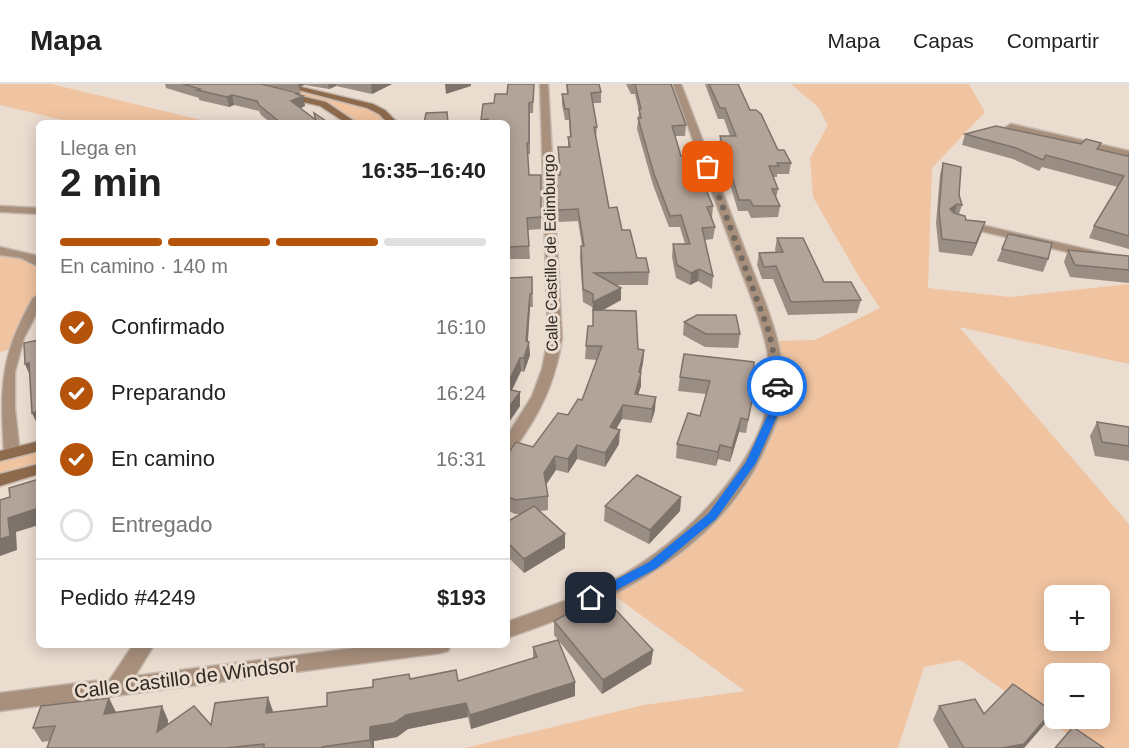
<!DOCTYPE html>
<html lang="es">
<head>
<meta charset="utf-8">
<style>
	body { margin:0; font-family:Arial,sans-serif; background:#f6f6f6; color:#222; height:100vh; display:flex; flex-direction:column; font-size:22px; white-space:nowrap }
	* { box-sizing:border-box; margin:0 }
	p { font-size:20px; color:#767676 }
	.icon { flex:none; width:33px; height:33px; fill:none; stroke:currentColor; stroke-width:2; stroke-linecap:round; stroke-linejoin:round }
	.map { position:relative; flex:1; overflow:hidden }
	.details { position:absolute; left:36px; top:36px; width:474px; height:528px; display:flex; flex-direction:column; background:#fff; border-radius:9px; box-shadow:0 3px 15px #0003 }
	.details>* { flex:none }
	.fabs { position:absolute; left:1044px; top:501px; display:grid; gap:12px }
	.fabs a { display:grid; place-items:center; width:66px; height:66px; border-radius:9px; background:#fff; box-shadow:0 3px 15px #0003; font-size:30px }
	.pin { position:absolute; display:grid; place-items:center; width:51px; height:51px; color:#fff; margin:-26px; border-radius:12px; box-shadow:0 3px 9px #0006 }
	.courier { position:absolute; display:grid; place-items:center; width:60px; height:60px; margin:-30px; border:4px solid #1a73e8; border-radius:50%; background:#fff; color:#222; box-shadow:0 2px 8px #0007 }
	.head em { font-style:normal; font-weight:600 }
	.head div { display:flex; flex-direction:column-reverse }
	.head { display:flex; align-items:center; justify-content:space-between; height:102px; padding:0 24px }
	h1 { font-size:39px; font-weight:600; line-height:45px }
	.bar { display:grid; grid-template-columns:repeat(4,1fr); gap:9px 6px; align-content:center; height:72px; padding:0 24px }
	.bar i { height:8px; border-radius:4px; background:#e0e0e0 }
	.bar .current { background:#b45309 }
	.bar p { grid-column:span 4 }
	.line { display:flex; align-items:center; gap:15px; padding:0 24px; border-top:2px solid #e0e0e0 }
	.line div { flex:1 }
	ol { padding:0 24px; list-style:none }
	li { display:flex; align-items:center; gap:18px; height:66px }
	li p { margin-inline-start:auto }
	li .icon { padding:6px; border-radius:50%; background:#b45309; color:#fff; stroke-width:4 }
	li:last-child { color:#767676 }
	li i { width:33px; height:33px; border:3px solid #e0e0e0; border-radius:50% }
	header { display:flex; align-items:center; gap:36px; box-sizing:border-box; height:84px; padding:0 30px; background:#fff; border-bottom:2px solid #e0e0e0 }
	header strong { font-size:28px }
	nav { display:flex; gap:33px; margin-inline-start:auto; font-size:21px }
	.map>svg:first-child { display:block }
	.green { fill:#f1c4a1; fill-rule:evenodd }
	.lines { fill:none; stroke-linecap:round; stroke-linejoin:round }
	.street-casing { stroke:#c5b8ae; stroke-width:3 }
	.secondary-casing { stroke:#c5b8ae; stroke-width:3 }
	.street { fill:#a9907d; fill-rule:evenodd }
	.secondary { fill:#8e6a4d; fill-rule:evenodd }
	.wall { fill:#9a8d84 }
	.shaded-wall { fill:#7d736b }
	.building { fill:#b3a499; stroke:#7d736b; stroke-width:1.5 }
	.route { fill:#1a73e8 }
	.done { stroke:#716860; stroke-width:6; stroke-dasharray:0 10.8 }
	.labels { text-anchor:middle; stroke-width:6; stroke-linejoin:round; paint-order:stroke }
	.street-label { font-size:16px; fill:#2f2924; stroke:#ebdcd0 }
	.near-street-label { font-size:20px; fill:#2f2924; stroke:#ebdcd0 }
</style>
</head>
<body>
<header>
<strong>Mapa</strong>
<nav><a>Mapa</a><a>Capas</a><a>Compartir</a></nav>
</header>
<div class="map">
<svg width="1129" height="664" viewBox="0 0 1129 664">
	<rect width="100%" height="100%" fill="#ebdcd0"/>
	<path class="green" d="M0,0H51L214,39H76L0,21Z
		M234,0H279L370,22L393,39H352L323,20Z
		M791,0H969L985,28L932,84L928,204L1010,213L1129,200V280L959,243L1129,440V664H1088L960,576L924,583L898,664H465L644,621L745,607L608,507L712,432L773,330L771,257L815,256L880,224L858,191L813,113L810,74L828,41L818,23ZM1054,512H1100V556H1054ZM1054,590H1100V634H1054Z
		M0,167L39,180V214L11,265L0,268Z
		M39,362V385L0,396V372Z"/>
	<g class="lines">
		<defs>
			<path id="street" d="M540,0H548L562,254C557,289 546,318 526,348C521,355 516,366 507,368V352L532,312L542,285L548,254Z
				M673,0H681C703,56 724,113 746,169C762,212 782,253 784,299C785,321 776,340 767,360C720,468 613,518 507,554V538C538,526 570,516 601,502C670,471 766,383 770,302C772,257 750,212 735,171C714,114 693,57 673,0Z
				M1011,40L1129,67V73L1008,45L1006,43Z
				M0,122L39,124V130L3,128H0Z
				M964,137L1129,175V183L960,142L958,140Z
				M0,163L34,171L39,173V183L21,174L0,171Z
				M39,210V225L24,254L15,288V325L20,369L12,374L4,369C0,303 0,272 33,214Z
				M133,561H154L135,592L378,561H451L448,567L441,569L0,627V609L110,595Z"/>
			<path id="secondary" d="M275,0H289L373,20L385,26L398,39H388L379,30L367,24Z
				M284,8L326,18L357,39H346L320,22L281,13L280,11Z
				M39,357V367L0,377V367Z
				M39,380V390L0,402V390Z"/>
		</defs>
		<use href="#street" class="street-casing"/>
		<use href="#secondary" class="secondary-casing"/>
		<use href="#street" class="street"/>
		<use href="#secondary" class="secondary"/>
	</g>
	<path class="wall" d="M165,0H392L372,10L336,2L329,5L304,1L300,3V8L261,0L299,9L305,22L300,24L315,35L314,29L329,39H271L261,31L259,27L234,21L229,23L199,16V14L166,4Z
		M508,0H534L533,29H530V70H528L529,91H541V145L528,146L530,175H508L507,181V39H481V36L494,19L507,10Z
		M566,0H599L601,8V19H593L597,43L596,53L609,124L637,174L649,188L648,201H617L621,216L602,227L638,265L644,266L643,279L641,288V302L638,310L655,326L651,339L622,335L616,345L619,360L605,383L577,375L568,389L556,386L546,401L548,412V426L540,427L565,464L524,489L507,472V438L521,430H515L507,426V371L533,363L568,331L582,316L597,276L585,275L586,262L593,242V231L592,223L583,218L580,174L581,162H582L578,137L558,138L556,91H560V90L558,63H568V53H570L569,36H565L562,20V10H567Z
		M626,0H671L686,41L685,52H675L681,72L697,94L713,122L712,134L715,143L713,155L705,156L713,192L712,205L698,197L690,201L676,194L672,173L673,160H685L680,143H669L653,101L637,45L639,28L635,10H631Z
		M705,0H738L750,26L778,66L791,79L789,90H777V93H773L778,105L776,114L780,122L778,133L751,134L748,127H738L719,63L720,52H730L724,35H718Z
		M965,50L1099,65L1127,72L1129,70V165L1089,154L1094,142L1118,103L1042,83L1039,87L1013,75L962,61Z
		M943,79L959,111L962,121L959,130L966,136L985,138L981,150L972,172L939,168L936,139L940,91Z
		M777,154L824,198L861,216L857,229L788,231L773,195H762L757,181L759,169L776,168L775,166Z
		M1002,165L1048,175L1043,188L997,177Z
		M1068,166L1129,172V199L1070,193L1064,178Z
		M532,193L533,223H530L528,258L530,271L524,288L521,287L512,306L520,308V322L507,341V194Z
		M684,238L740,250L738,264L705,263L683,251Z
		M684,270L754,306L746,349L739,348L730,378L718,375L716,382L676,374L677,360L700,332L706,310L678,307L680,293Z
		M1097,338L1129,343V377L1095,372L1090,352Z
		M681,413L680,427L649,460L604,437L605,422Z
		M554,537L653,566L651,580L602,610L554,551Z
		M533,563L575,598V612L471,645L468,633L408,645L397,653L374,657V664H47L49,657L42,658L33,644L116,628L168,636V641H211L273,628L327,622L373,603L410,595L458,597L533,574Z
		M939,622L984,630L1044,641L1024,664H949L933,636Z"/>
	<path class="shaded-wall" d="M298,0H304V1L300,3V8Z
		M328,0H336V2L329,5Z
		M371,0H392L372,10Z
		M445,0H471V2L446,10Z
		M299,9L300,14L303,12L305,22L293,28L291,17L296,10Z
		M232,11L234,21L229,23L227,13Z
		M957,120L954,132L950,125Z
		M985,138L981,150L972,172L976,159Z
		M699,185L698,197L690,201L691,189Z
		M621,204V216L593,231V218Z
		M530,210V223L527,265L529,258L530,271L524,288V274Z
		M644,266L643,279L639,298L641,289V302L634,323L635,310Z
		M520,274L521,287L507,316V301Z
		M29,279L31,294L25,280Z
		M520,308V322L507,341V326Z
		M656,313L655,326L651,339L652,325Z
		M623,321L622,335L609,357L610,343Z
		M39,327V342H38L32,329Z
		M741,334L739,348L730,378L732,364Z
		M620,346L619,360L605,383V369Z
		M577,361V375L568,389V375Z
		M720,361L718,375L716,382L718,368Z
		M555,372L556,386L544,403V389Z
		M681,413L680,427L649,460L650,446Z
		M39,424V441L16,448L17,466L0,472V455L8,434Z
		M565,450V464L524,489V475Z
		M653,566L651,580L602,610L603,596Z
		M575,598V612L471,645L470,631Z
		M268,613L273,627L271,643L266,629Z
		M109,614L116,628L104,630Z
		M466,619L468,633L408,645L397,653L374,657V664H372L370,656V643L406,631Z
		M162,622L168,636L164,663L157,648Z
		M1052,627L1044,641L1024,664H1002Z"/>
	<path class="building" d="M183,0H261L299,9L296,10L303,12L291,17L316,36L314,29L329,39H281L259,21L257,17L232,11L227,13L197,6L200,5Z
		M508,0H534L533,18L529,19V59H527L529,91H541V133L527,134L529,162L507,163V39H488V35L481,36L483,20L494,19L495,10H507Z
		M567,0H599L601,8L591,9L597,43H594L609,124L617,123L622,146H630L637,174H646L649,188L594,189L621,204L593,218V210L583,205L581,162H584L578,125L558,126L556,91H560V85L558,63H570L568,53H571L569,25H565L562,10H568Z
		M631,0H671L686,41L672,42L681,72L690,74L697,94H701L713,122L707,123L715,143L702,144L713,192L699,185L691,189L677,181L673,160H690L681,131L670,132L654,90L638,34H641L639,25H641L635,0Z
		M709,0H738L750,26H756L761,30L778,66H784L791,79H777L779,82H769L778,105H772L780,122H753L750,116H739L720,52H736L725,24H720Z
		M447,28L448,39H424L426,29Z
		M996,42L1081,60L1086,55L1101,59L1097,65L1127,72L1129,70V152L1094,142L1124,92L1046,71L1043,76L1016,64L965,50Z
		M943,79L961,83L959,111L962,121L957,120L950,125L954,129L965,132L966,136L985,138L976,159L942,155L939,127Z
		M1008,150L1052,159L1048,175L1002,165Z
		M777,154H803L824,198H851L861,216L791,218L776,182L764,183L759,169L783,168Z
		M1068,166L1129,172V186L1075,181Z
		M532,193V210H530L526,257L529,258L524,274H520L507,301V194Z
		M593,226L636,227L638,265L644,266L639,288L641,289L635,310L656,313L652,325L623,321L610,343L620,346L605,369L577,361L568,375L555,372L544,389L548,412L515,416L507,412V371L516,358L533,363L558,329L568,331L578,315L582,316L602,262H586L588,242H593Z
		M697,231H736L740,250H706L684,238Z
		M39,256V327L32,329L29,279L25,280L24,259Z
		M684,270L754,278L752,305L754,306L748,336L741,334L732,364L720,361L718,368L677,360L688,329L700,332L710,297L680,293Z
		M507,305L520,308L507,326Z
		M1097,338L1129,343V362L1102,358Z
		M637,391L681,413L650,446L605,422Z
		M39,395V424L8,434L10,452L0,455V416L10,413L9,404Z
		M534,422L565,450L524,475L507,458V438Z
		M602,511L653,566L603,596L554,537Z
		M558,556L575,598L470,631L466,619L406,631L394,639L370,643V656L322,663V664H264V660L226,664H47L55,642L33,644L41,622L109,614L104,630L162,622L157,648L194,622L211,641L215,619L268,613L266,629L327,622V609L373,603V596L409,590L410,595L456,586L458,597L537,573L533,563Z
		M1013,600L1052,627L1024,660L1002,664H964L939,622L975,615L984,630Z
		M1073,643L1104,664H1055Z"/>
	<path class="route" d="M777,299L782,302L778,330L756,379L716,435L657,484L595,518H587V511L649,478L708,430L746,378L768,330L772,302Z"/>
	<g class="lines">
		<path class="done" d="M708,83L769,248L775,277L777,302"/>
	</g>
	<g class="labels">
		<g class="street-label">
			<text transform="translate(550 169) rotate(-91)" y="6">Calle Castillo de Edimburgo</text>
		</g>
		<g class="near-street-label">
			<text transform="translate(185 594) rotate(-7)" y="7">Calle Castillo de Windsor</text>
		</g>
	</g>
</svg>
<div class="fabs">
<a>+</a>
<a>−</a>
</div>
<div class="pin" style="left:708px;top:83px;background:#ea580c"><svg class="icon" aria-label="bag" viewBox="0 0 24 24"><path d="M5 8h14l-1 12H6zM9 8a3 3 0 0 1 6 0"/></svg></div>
<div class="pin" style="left:591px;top:514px;background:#1f2937"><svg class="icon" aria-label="home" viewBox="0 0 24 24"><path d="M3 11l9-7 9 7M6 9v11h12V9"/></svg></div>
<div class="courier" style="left:777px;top:302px"><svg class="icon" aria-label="car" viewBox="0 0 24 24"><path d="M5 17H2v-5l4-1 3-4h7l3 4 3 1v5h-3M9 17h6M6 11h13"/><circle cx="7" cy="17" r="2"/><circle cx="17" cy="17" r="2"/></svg></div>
<section class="details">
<div class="head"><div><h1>2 min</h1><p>Llega en</p></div><em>16:35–16:40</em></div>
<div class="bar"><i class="current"></i><i class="current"></i><i class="current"></i><i></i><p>En camino · 140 m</p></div>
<ol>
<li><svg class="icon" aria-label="check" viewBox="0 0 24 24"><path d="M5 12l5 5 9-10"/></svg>Confirmado<p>16:10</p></li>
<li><svg class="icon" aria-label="check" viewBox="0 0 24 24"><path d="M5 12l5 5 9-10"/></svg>Preparando<p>16:24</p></li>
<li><svg class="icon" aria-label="check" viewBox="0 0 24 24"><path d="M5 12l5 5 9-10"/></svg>En camino<p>16:31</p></li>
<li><i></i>Entregado</li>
</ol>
<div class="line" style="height:78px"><div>Pedido #4249</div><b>$193</b></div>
</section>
</div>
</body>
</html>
